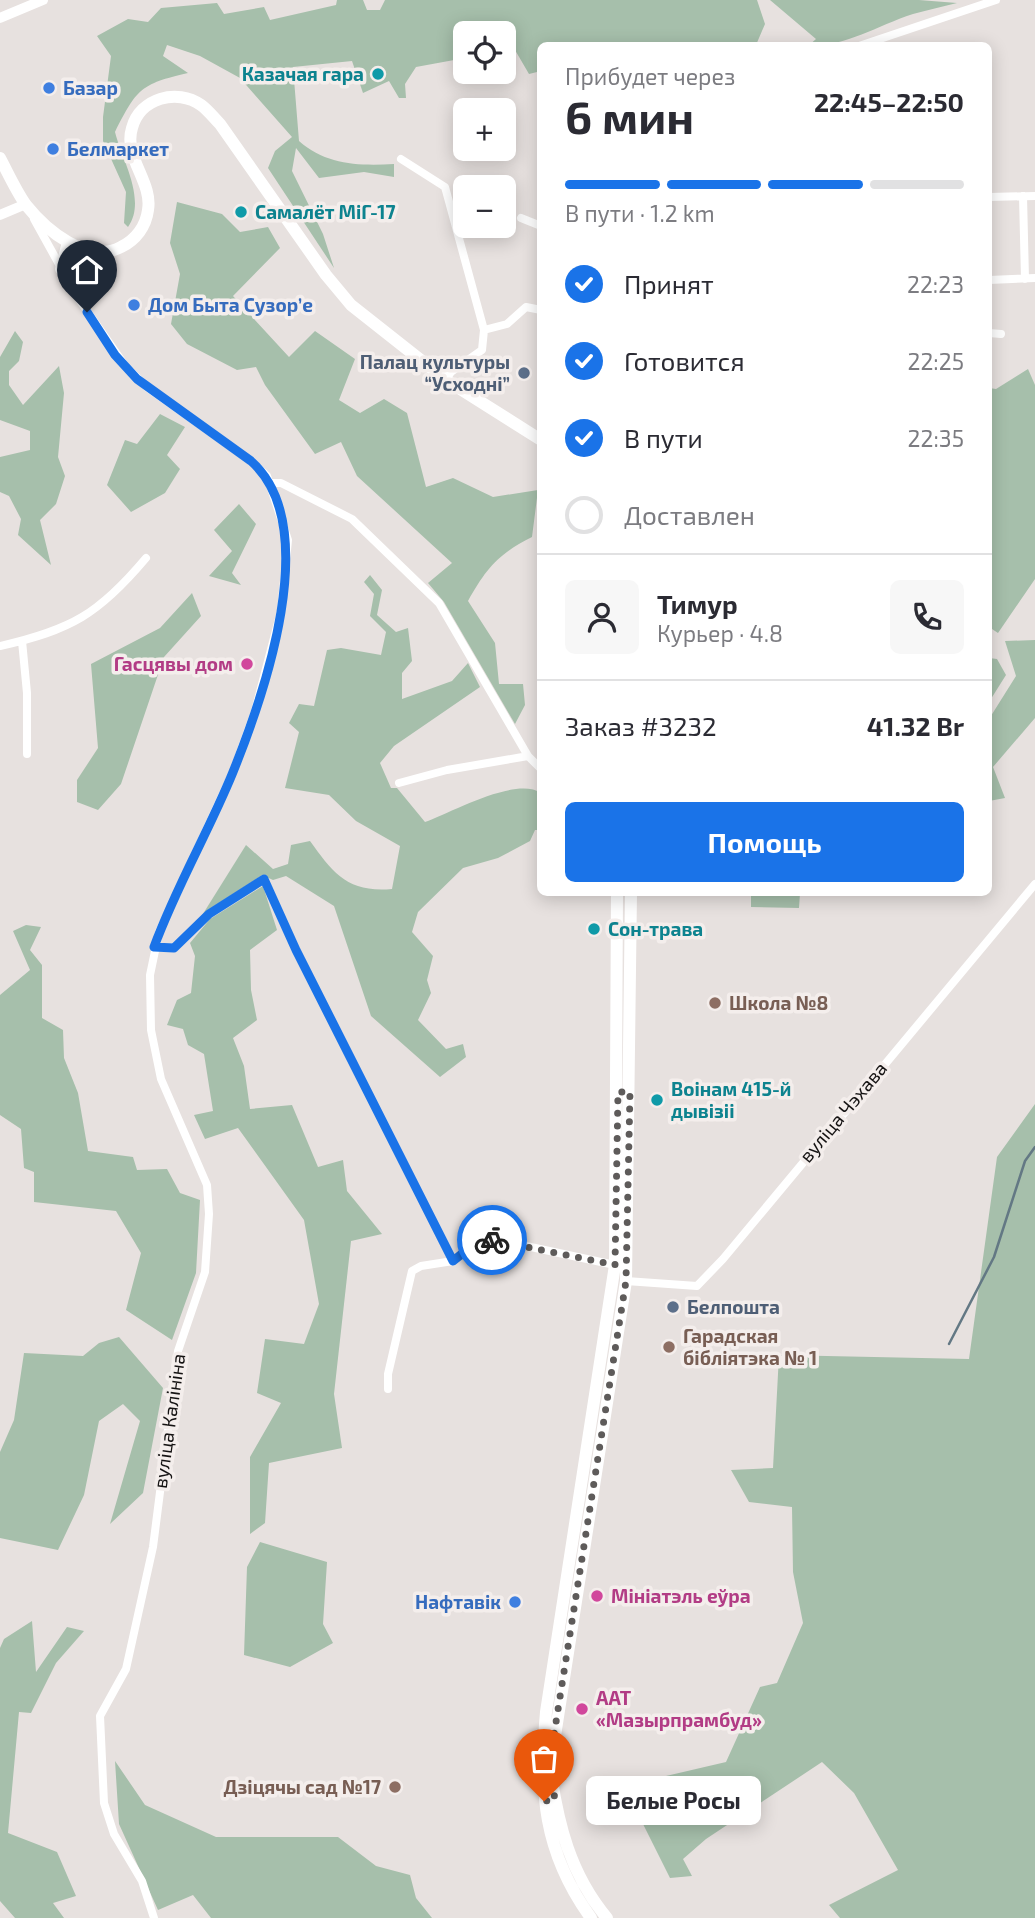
<!DOCTYPE html>
<html lang="ru">
<head>
<meta charset="utf-8">
<style>
	body { margin:0; font-family:"Exo 2",sans-serif; background:#f7f7f7; color:#2b2b33; height:100vh; display:flex; flex-direction:column; font-size:26px; white-space:nowrap }
	* { box-sizing:border-box; margin:0 }
	p { font-size:23px; color:#7c7c81 }
	.icon { flex:none; width:38px; height:38px; fill:none; stroke:currentColor; stroke-width:2; stroke-linecap:round; stroke-linejoin:round }
	.map { position:relative; flex:1; overflow:hidden }
	.sheet { position:absolute; left:537px; top:42px; width:455px; height:854px; display:flex; flex-direction:column; background:#fff; border-radius:10px; box-shadow:0 4px 18px #0003 }
	.sheet>* { flex:none }
	.controls { position:absolute; left:453px; top:21px; display:grid; gap:14px }
	.controls a { display:grid; place-items:center; width:63px; height:63px; border-radius:10px; background:#fff; box-shadow:0 4px 18px #0003; font-size:35px }
	.pin { position:absolute; display:grid; place-items:center; width:60px; height:60px; color:#fff; margin:-72px -30px; border-radius:50% 50% 50% 0; rotate:-45deg; box-shadow:0 0 7px #0007 }
	.pin .icon { rotate:45deg }
	.courier { position:absolute; display:grid; place-items:center; width:70px; height:70px; margin:-35px; border:5px solid #1a73e8; border-radius:50%; background:#fff; color:#222; box-shadow:0 2px 9px #0007 }
	.bubble { position:absolute; height:49px; border-radius:10px; background:#fff; box-shadow:0 4px 18px #0003; font-size:23px; font-weight:700; line-height:49px; text-align:center }
	.headline em { font-style:normal; font-weight:700 }
	.headline div { display:flex; flex-direction:column-reverse }
	.headline { display:flex; align-items:center; justify-content:space-between; height:119px; padding:0 28px }
	h1 { font-size:46px; font-weight:700; line-height:52px }
	.bar { display:grid; grid-template-columns:repeat(4,1fr); gap:10px 7px; align-content:center; height:84px; padding:0 28px }
	.bar i { height:9px; border-radius:5px; background:#e1e1e2 }
	.bar .active { background:#1a73e8 }
	.bar p { grid-column:span 4 }
	.line { display:flex; align-items:center; gap:18px; padding:0 28px; border-top:2px solid #e1e1e2 }
	.line div { flex:1 }
	.round { display:grid; place-items:center; flex:none; width:74px; height:74px; border-radius:10px; background:#f7f7f7 }
	ol { padding:0 28px; list-style:none }
	li { display:flex; align-items:center; gap:21px; height:77px }
	li p { margin-inline-start:auto }
	li .icon { padding:7px; border-radius:50%; background:#1a73e8; color:#fff; stroke-width:4 }
	li:last-child { color:#7c7c81 }
	li i { width:38px; height:38px; border:4px solid #e1e1e2; border-radius:50% }
	.primary-button { display:flex; gap:14px; margin-top:auto; padding:14px 28px }
	.primary-button a { flex:1; height:80px; border-radius:10px; background:#1a73e8; color:#fff; font-size:28px; font-weight:700; line-height:80px; text-align:center }
	.map>svg:first-child { display:block }
	.green { fill:#a6bfab }
	.lines { fill:none; stroke-linecap:round; stroke-linejoin:round }
	.stream { stroke:#637884; stroke-width:2.5 }
	.minor { stroke:#fff; stroke-width:8 }
	.tertiary { stroke:#fff; stroke-width:10 }
	.secondary { stroke:#fff; stroke-width:12 }
	.done { stroke:#5e5b5a; stroke-width:7; stroke-dasharray:0 12.6 }
	.route { stroke:#1a73e8; stroke-width:9 }
	.culture-dot { fill:#0f9aa8; stroke:#f4eeec; stroke-width:2.5 }
	.shop-dot { fill:#3f7fe0; stroke:#f4eeec; stroke-width:2.5 }
	.service-dot { fill:#5c6f8a; stroke:#f4eeec; stroke-width:2.5 }
	.hotel-dot { fill:#d1479c; stroke:#f4eeec; stroke-width:2.5 }
	.education-dot { fill:#8d6e63; stroke:#f4eeec; stroke-width:2.5 }
	.labels { text-anchor:middle; stroke-width:7; stroke-linejoin:round; paint-order:stroke }
	.culture-label { font-size:19px; font-weight:bold; fill:#0d838f; stroke:#f4eeec; text-anchor:start }
	.shop-label { font-size:19px; font-weight:bold; fill:#366cbe; stroke:#f4eeec; text-anchor:start }
	.service-label { font-size:19px; font-weight:bold; fill:#4e5e75; stroke:#f4eeec; text-anchor:end }
	.hotel-label { font-size:19px; font-weight:bold; fill:#b23c85; stroke:#f4eeec; text-anchor:start }
	.education-label { font-size:19px; font-weight:bold; fill:#785e54; stroke:#f4eeec; text-anchor:start }
	.street-label { font-size:19px; fill:#151313; stroke:#f4eeec }
</style>
</head>
<body>
<div class="map">
<svg width="1035" height="1918" viewBox="0 0 1035 1918">
	<rect width="100%" height="100%" fill="#e7e1df"/>
	<path class="green" d="M337,0H363L367,10H380L385,0H757L765,24L756,45L541,46V71L529,74L515,50L504,52V33H466L465,58L416,67L405,84L406,98H399L389,81L363,93L352,61L293,67L299,141C326,165 359,166 394,164V177L364,172L319,178L296,148L292,171L323,234L334,268L268,168L275,151L292,137L240,78L200,56L167,45L163,56L188,73C140,84 137,89 115,132C122,160 147,200 128,227L124,223L126,192L103,141V117L111,56L97,36L128,19L148,22L161,8L217,3L224,14L264,7L270,20L336,5Z
		M770,0H919L957,3C942,7 927,10 913,14C876,26 848,46 808,46L816,39Z
		M177,202L222,214L240,232L268,227L280,248L233,296L289,357L315,331L355,359L339,400L360,413L384,399L407,413L426,487L453,478L493,497L538,490L532,537C498,554 486,569 468,601L495,643L499,684H523L525,705L515,724L444,602L428,583L452,563L357,476L341,442L315,454L265,385L256,367L237,370L187,344L171,324L180,274L170,243Z
		M15,331L23,342L19,361L9,371V385L23,405L59,366L64,393L58,457L65,476L56,504L40,520L51,565L18,535L21,519L9,496L0,492V457L30,450V431L0,420V357Z
		M1028,369L1035,385V579L998,633L989,627V388L996,389Z
		M160,414L185,427L167,455L180,469L165,493L131,512L107,485L125,440L137,444Z
		M239,504L256,524L232,573L241,585L209,576L232,551L214,530Z
		M370,575L382,590L377,615L396,632L408,628L412,661L402,673V699L452,681L468,663L480,687L394,746L380,763L391,788H397L425,822C452,812 516,776 541,793V830H535L530,841L498,858L463,868L418,912L412,932L433,956L427,980L431,993L418,1020L446,1049L463,1044L466,1057L440,1077L371,1016L334,906L286,876L273,880L262,875L201,917L246,845L273,869L288,864L291,845L310,841C333,873 348,893 392,889L400,846L356,821L329,795L285,788L299,732L289,723L299,704L314,706L327,650L341,648L381,655L386,632L370,616L374,594L364,582Z
		M192,593L201,616L164,657L121,784L98,810L77,802V780L98,748L91,664L160,628Z
		M1035,640V718L993,767L1005,798L989,801V719L1016,676L1005,641Z
		M989,658L997,659L1006,675L989,702Z
		M263,886L277,930L250,950L251,990L257,1020L233,1038L244,1066L250,1109L292,1105L318,1167L343,1160L347,1191L382,1234L351,1241L334,1394L342,1448L269,1463L265,1523L250,1534V1457L281,1403L257,1393L265,1339L304,1344L319,1304L304,1220L238,1128L205,1139L194,1115L213,1111L204,1054L188,1045L183,1029L167,1025L177,1000L191,993L195,956L190,943L210,919Z
		M751,893H800L799,908L751,907Z
		M26,925L41,927L30,950L42,965V1018L63,1030L64,1058L78,1093L88,1151L133,1157L137,1170L167,1169L180,1193L200,1200L196,1273L172,1340L126,1310L141,1253L116,1211L34,1202V1172L24,1168L21,1129L0,1115V995L30,970L13,931Z
		M1035,1104V1918H840L829,1905L898,1870L854,1793L822,1762L706,1839L683,1859L692,1876L670,1878L638,1814L636,1783L726,1762L760,1687L777,1683L803,1623L793,1572L792,1507L749,1502L731,1470L773,1468L779,1355L969,1359L997,1157Z
		M119,1337L163,1388L143,1493L110,1524L140,1421L123,1404L99,1421L84,1495L58,1550L0,1538V1452L14,1420L24,1353L83,1356L99,1343Z
		M260,1542L327,1562L323,1624L333,1643L290,1667L244,1655L247,1567Z
		M32,1621L36,1672L67,1627L84,1631L56,1663L31,1713L19,1712L8,1833L57,1852L76,1896L53,1903L64,1918H15L0,1901V1648L4,1639Z
		M115,1761L145,1805L216,1837H338L376,1866L410,1875L416,1898L432,1918H211L193,1895L158,1910L119,1824Z"/>
	<g class="lines">
		<path class="stream" d="M949,1344L994,1257L1025,1161L1035,1147"/>
		<path class="minor" d="M859,46L996,0
			M401,159L445,187L484,330L482,350L451,372L446,380
			M1023,196L1025,279
			M989,197L1035,196
			M521,218L541,226
			M34,219L76,295L126,367L148,388L251,461L267,476L288,540L281,611L255,711L233,772L159,932L150,975L151,1030L161,1079L207,1185L209,1214L205,1272L178,1351L153,1547L126,1669L100,1716L104,1803L114,1834L142,1881L154,1918
			M69,249L75,289
			M989,280L1035,278
			M484,330L507,324L526,307L541,310
			M989,333L1001,334
			M271,483H281L352,519L439,603L528,756L541,769
			M22,641L27,693V754
			M0,646C71,630 99,614 146,558
			M399,783L447,770L528,756
			M154,947L174,948L209,914L264,879L296,950L453,1261L421,1266L412,1271L388,1374V1389
			M453,1261L478,1241L498,1240L615,1265
			M626,1281L697,1286L723,1259L1035,884"/>
		<path class="tertiary" d="M0,18L43,0
			M0,215L26,204"/>
		<path class="secondary" d="M0,158C8,173 16,191 26,205C46,230 87,265 121,247C136,240 146,226 148,210C153,182 123,157 132,128C140,98 177,88 201,105C208,110 214,118 220,124L326,275L351,305L446,380L541,440
			M61,269L68,242
			M591,1918C543,1852 539,1791 546,1712L615,1265L617,892
			M607,1918C570,1874 558,1824 550,1768L626,1281L631,892"/>
	</g>
	<g class="lines">
		<path class="done" d="M492,1240L615,1265L618,1092H630L626,1281L553,1741L550,1768L555,1800L544,1801"/>
		<path class="route" d="M87,312L115,355L137,379L251,461C324,526 264,695 233,772C209,831 176,887 154,947L174,948L209,914L264,879L296,950L453,1261L478,1241L492,1240"/>
	</g>
	<g class="culture-dot">
		<circle cx="378" cy="74" r="7"/>
		<circle cx="241" cy="212" r="7"/>
		<circle cx="594" cy="929" r="7"/>
		<circle cx="657" cy="1100" r="7"/>
	</g>
	<g class="shop-dot">
		<circle cx="49" cy="88" r="7"/>
		<circle cx="53" cy="149" r="7"/>
		<circle cx="134" cy="305" r="7"/>
		<circle cx="515" cy="1602" r="7"/>
	</g>
	<g class="service-dot">
		<circle cx="524" cy="373" r="7"/>
		<circle cx="673" cy="1307" r="7"/>
	</g>
	<g class="hotel-dot">
		<circle cx="247" cy="664" r="7"/>
		<circle cx="597" cy="1596" r="7"/>
		<circle cx="582" cy="1709" r="7"/>
	</g>
	<g class="education-dot">
		<circle cx="715" cy="1003" r="7"/>
		<circle cx="669" cy="1347" r="7"/>
		<circle cx="395" cy="1787" r="7"/>
	</g>
	<g class="labels">
		<g class="culture-label">
			<text x="364" y="81" text-anchor="end">Казачая гара</text>
			<text x="255" y="219">Самалёт МіГ-17</text>
			<text x="608" y="936">Сон-трава</text>
			<text x="671" y="1096">Воінам 415-й<tspan x="671" dy="22">дывізіі</tspan></text>
		</g>
		<g class="shop-label">
			<text x="63" y="95">Базар</text>
			<text x="67" y="156">Белмаркет</text>
			<text x="148" y="312">Дом Быта Сузорʼе</text>
			<text x="501" y="1609" text-anchor="end">Нафтавік</text>
		</g>
		<g class="service-label">
			<text x="510" y="369">Палац культуры<tspan x="510" dy="22">“Усходні”</tspan></text>
			<text x="687" y="1314" text-anchor="start">Белпошта</text>
		</g>
		<g class="hotel-label">
			<text x="233" y="671" text-anchor="end">Гасцявы дом</text>
			<text x="611" y="1603">Мініатэль еўра</text>
			<text x="596" y="1705">ААТ<tspan x="596" dy="22">«Мазырпрамбуд»</tspan></text>
		</g>
		<g class="education-label">
			<text x="729" y="1010">Школа №8</text>
			<text x="683" y="1343">Гарадская<tspan x="683" dy="22">бібліятэка № 1</tspan></text>
			<text x="381" y="1794" text-anchor="end">Дзіцячы сад №17</text>
		</g>
		<g class="street-label">
			<text transform="translate(843 1112) rotate(-50)" y="7">вуліца Чэхава</text>
			<text transform="translate(169 1421) rotate(-82)" y="7">вуліца Калініна</text>
		</g>
	</g>
</svg>
<div class="controls">
<a><svg class="icon" aria-label="locate" viewBox="0 0 24 24"><circle cx="12" cy="12" r="6"/><path d="M12 2v4M12 18v4M2 12h4M18 12h4"/></svg></a>
<a>+</a>
<a>−</a>
</div>
<div class="pin" style="left:544px;top:1801px;background:#ea580c"><svg class="icon" aria-label="bag" viewBox="0 0 24 24"><path d="M5 8h14l-1 12H6zM9 8a3 3 0 0 1 6 0"/></svg></div>
<div class="pin" style="left:87px;top:312px;background:#1f2937"><svg class="icon" aria-label="home" viewBox="0 0 24 24"><path d="M3 11l9-7 9 7M6 9v11h12V9"/></svg></div>
<div class="courier" style="left:492px;top:1240px"><svg class="icon" aria-label="bike" viewBox="0 0 24 24"><circle cx="6" cy="16" r="4"/><circle cx="18" cy="16" r="4"/><path d="M6 16l4-8h5l3 8M10 8l3 8H6M13 5h3"/></svg></div>
<div class="bubble" style="left:586px;top:1776px;width:175px">Белые Росы</div>
<section class="sheet">
<div class="headline"><div><h1>6 мин</h1><p>Прибудет через</p></div><em>22:45–22:50</em></div>
<div class="bar"><i class="active"></i><i class="active"></i><i class="active"></i><i></i><p>В пути · 1.2 km</p></div>
<ol>
<li><svg class="icon" aria-label="check" viewBox="0 0 24 24"><path d="M5 12l5 5 9-10"/></svg>Принят<p>22:23</p></li>
<li><svg class="icon" aria-label="check" viewBox="0 0 24 24"><path d="M5 12l5 5 9-10"/></svg>Готовится<p>22:25</p></li>
<li><svg class="icon" aria-label="check" viewBox="0 0 24 24"><path d="M5 12l5 5 9-10"/></svg>В пути<p>22:35</p></li>
<li><i></i>Доставлен</li>
</ol>
<div class="line" style="height:126px"><a class="round"><svg class="icon" aria-label="person" viewBox="0 0 24 24"><circle cx="12" cy="8" r="4"/><path d="M4 21q1-7 8-7t8 7"/></svg></a><div><b>Тимур</b><p>Курьер · 4.8</p></div><a class="round"><svg class="icon" aria-label="phone" viewBox="0 0 24 24"><path d="M5 4h4l2 5-3 2q2 4 5 5l2-3 5 2v4C11 20 4 13 5 4z"/></svg></a></div>
<div class="line" style="height:91px"><div>Заказ #3232</div><b>41.32 Br</b></div>
<div class="primary-button"><a>Помощь</a></div>
</section>
</div>
</body>
</html>
